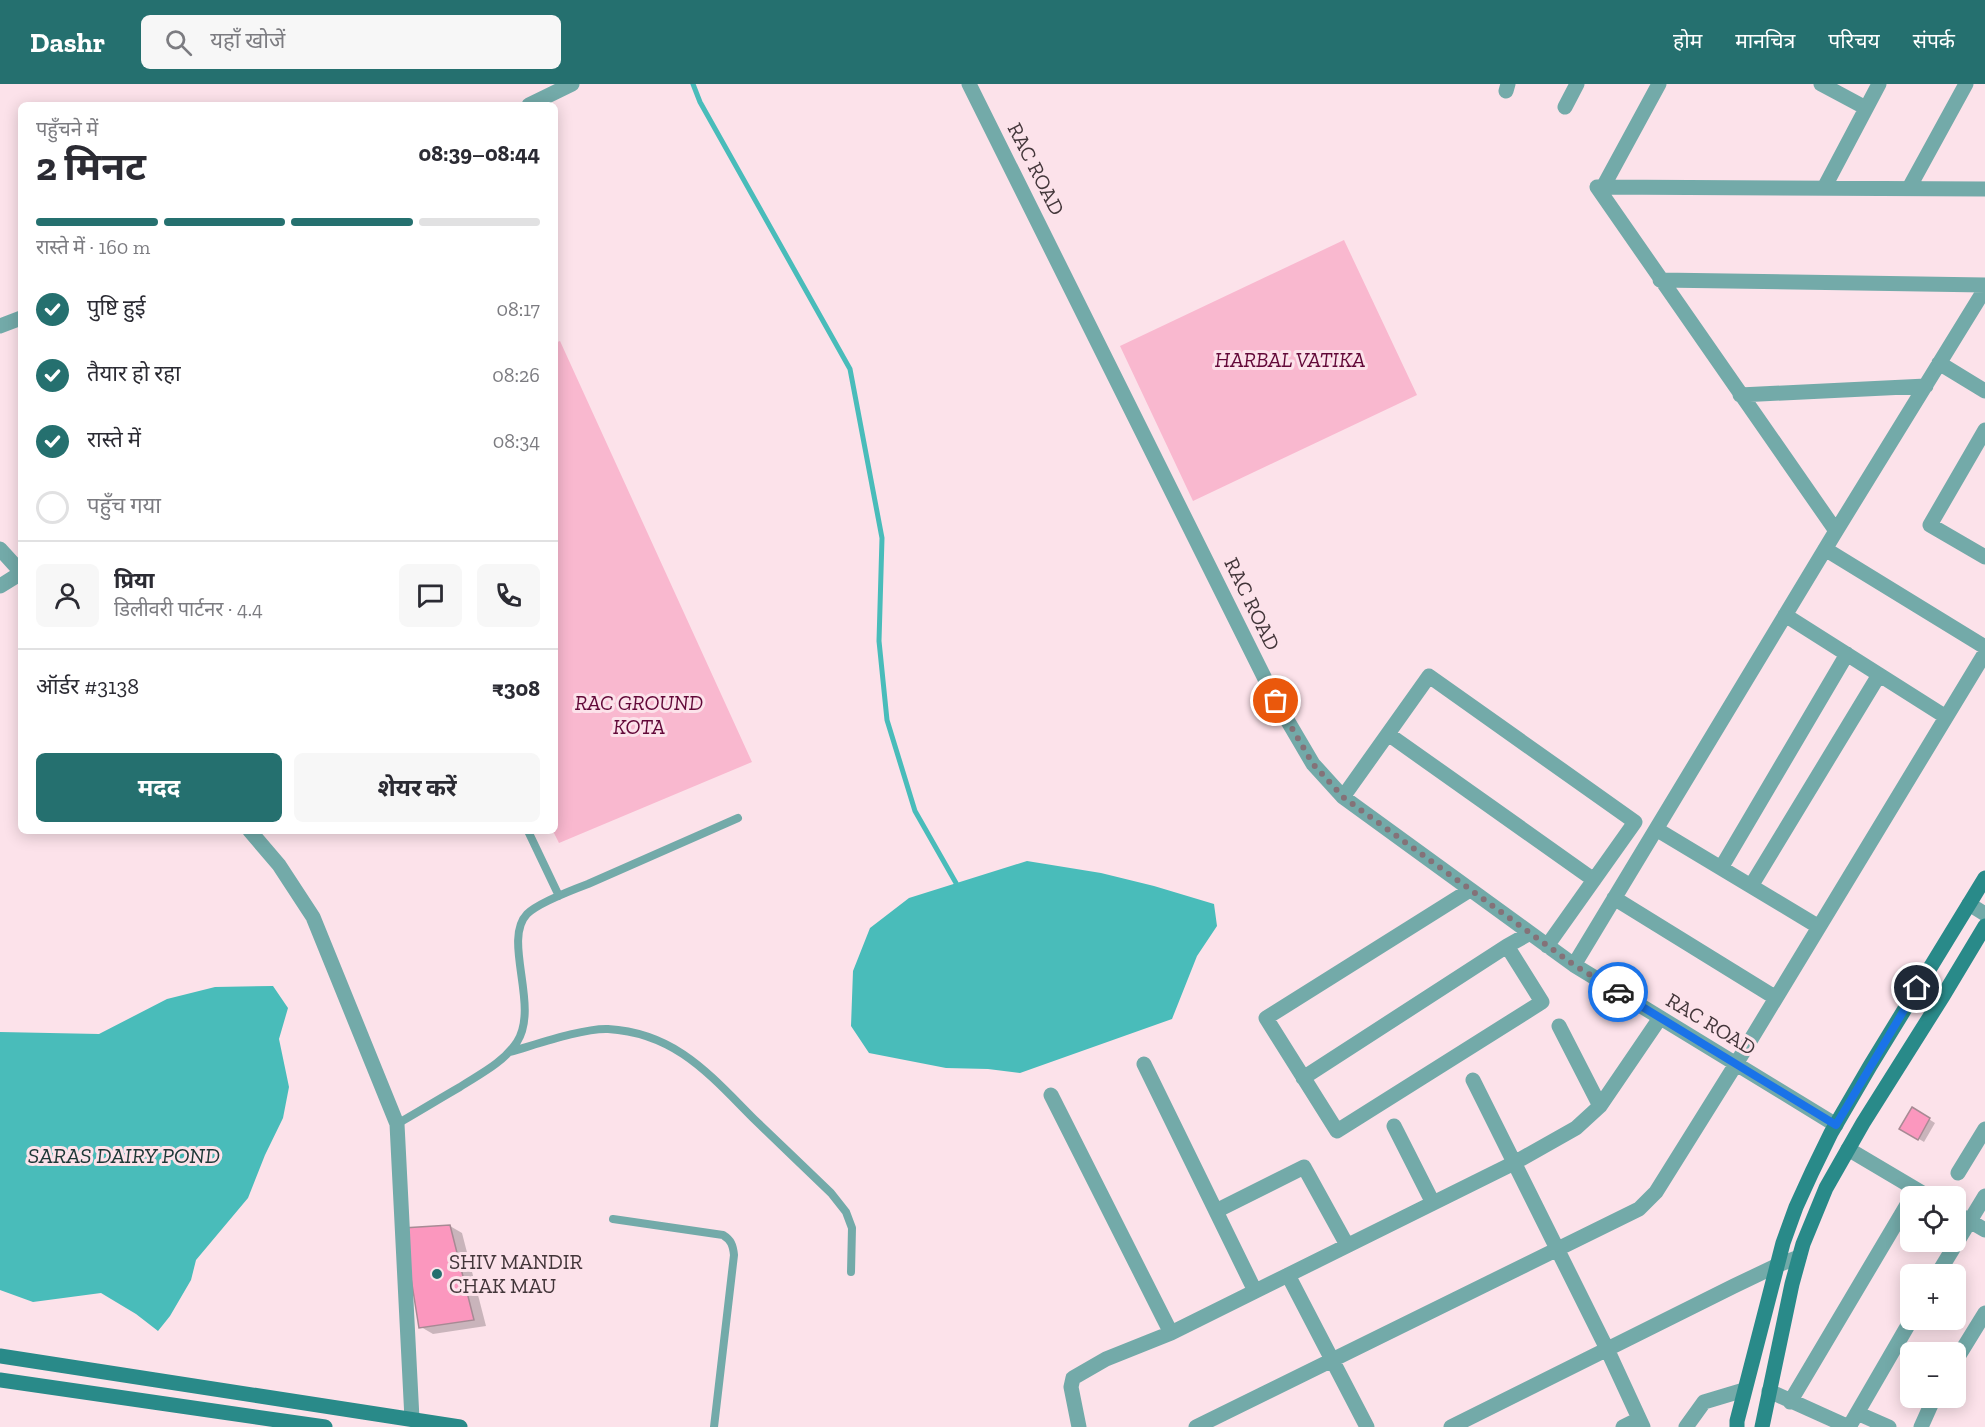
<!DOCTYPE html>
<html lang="hi">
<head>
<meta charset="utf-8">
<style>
	body { margin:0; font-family:"Zilla Slab","Noto Sans Devanagari",serif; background:#f7f7f7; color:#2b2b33; height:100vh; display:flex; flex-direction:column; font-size:22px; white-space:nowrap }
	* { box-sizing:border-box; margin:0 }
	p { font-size:20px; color:#7c7c81 }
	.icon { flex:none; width:33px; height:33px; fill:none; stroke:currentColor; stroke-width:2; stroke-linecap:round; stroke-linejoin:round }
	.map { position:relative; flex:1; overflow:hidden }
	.panel { position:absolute; left:18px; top:18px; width:540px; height:732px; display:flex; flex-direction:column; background:#fff; border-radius:9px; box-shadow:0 3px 15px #0003 }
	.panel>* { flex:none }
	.buttons { position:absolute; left:1900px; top:1102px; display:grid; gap:12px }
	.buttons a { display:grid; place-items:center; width:66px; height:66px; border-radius:9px; background:#fff; box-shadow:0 3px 15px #0003; font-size:30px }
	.pin { position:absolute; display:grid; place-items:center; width:51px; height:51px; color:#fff; margin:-26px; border:3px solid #fff; border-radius:50%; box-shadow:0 2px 6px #0007 }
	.courier { position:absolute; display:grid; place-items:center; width:60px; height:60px; margin:-30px; border:4px solid #1a73e8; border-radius:50%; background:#fff; color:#222; box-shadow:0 2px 8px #0007 }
	.overview em { font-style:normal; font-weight:700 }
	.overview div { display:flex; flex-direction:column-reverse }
	.overview { display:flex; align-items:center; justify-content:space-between; height:102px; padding:0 18px }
	h1 { font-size:39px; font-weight:700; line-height:45px }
	.bar { display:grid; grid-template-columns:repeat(4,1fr); gap:9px 6px; align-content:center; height:72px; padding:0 18px }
	.bar i { height:8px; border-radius:4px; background:#e1e1e2 }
	.bar .selected { background:#25706f }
	.bar p { grid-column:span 4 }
	.line { display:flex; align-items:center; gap:15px; padding:0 18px; border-top:2px solid #e1e1e2 }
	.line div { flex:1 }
	.round { display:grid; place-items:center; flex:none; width:63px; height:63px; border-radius:9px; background:#f7f7f7 }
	ol { padding:0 18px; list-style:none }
	li { display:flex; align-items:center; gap:18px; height:66px }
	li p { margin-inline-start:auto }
	li .icon { padding:6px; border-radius:50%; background:#25706f; color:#fff; stroke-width:4 }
	li:last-child { color:#7c7c81 }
	li i { width:33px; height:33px; border:3px solid #e1e1e2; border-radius:50% }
	.cta { display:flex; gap:12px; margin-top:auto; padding:12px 18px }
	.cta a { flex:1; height:69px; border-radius:9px; background:#25706f; color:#fff; font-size:24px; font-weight:700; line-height:69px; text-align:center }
	.cta a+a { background:#f7f7f7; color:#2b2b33 }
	header { display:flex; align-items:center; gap:36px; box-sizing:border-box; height:84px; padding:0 30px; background:#25706f; color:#fff }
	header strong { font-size:28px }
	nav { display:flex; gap:33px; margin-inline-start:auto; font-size:21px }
	.search { width:420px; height:54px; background:#f7f7f7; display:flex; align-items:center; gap:15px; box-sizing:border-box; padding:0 21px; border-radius:9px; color:#7c7c81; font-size:22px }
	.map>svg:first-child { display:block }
	.green { fill:#f9b8cf }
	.water { fill:#49bcba }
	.shadow { fill:#0003 }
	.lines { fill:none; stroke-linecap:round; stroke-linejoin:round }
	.stream { stroke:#49bcba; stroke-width:5 }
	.building { fill:#fb97be; stroke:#a78a94; stroke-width:1.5 }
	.lane { stroke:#73aaa9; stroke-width:8 }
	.street { stroke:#73aaa9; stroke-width:15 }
	.secondary { stroke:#298a89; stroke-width:15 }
	.done { stroke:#847278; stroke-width:6; stroke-dasharray:0 10.8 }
	.route { stroke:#1a73e8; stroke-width:8 }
	.poi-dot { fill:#25706f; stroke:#fce2ea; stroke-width:2 }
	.labels { text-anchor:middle; stroke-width:6; stroke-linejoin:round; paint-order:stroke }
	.street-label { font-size:21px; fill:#43363a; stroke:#fce2ea }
	.park-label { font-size:21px; font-style:italic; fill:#620838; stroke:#fce2ea }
	.poi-label { font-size:21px; fill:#43363a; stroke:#fce2ea; text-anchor:start }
	.water-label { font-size:22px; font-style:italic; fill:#1c3635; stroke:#fce2ea }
</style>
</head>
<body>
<header>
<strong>Dashr</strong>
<div class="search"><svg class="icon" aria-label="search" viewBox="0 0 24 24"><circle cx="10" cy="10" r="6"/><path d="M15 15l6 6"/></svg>यहाँ खोजें</div>
<nav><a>होम</a><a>मानचित्र</a><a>परिचय</a><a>संपर्क</a></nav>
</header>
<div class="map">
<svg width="1985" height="1343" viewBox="0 0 1985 1343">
	<rect width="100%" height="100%" fill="#fce2ea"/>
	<path class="green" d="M1344,156L1417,311L1193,417L1120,262Z
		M560,257L752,678L559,759L553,747H555V259Z"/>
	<path class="water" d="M1027,777L1101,789L1154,802L1214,820L1217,842L1197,872L1172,935L1020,989L988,985L946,984L869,969L851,942L853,887L870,844L909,814Z
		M273,902L288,924L279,955L289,1003L283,1034L265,1071L248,1114L196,1176L191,1196L170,1232L158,1247L136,1230L101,1209L33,1218L0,1206V948L99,950L167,915L215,903Z"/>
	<path class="shadow" d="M1913,1025L1935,1039L1924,1058L1901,1044Z
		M450,1142L462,1149L486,1242L433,1250L421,1243Z"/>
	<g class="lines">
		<path class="stream" d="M693,0L700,18L850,285L882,454L879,557L887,636L915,727L956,799"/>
	</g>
	<path class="building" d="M1912,1023L1930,1034L1918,1056L1899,1045Z
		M450,1141L474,1236L419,1244L403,1144Z"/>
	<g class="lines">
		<path class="lane" d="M528,747L559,812
			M510,968C535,961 583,944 608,945C676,949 710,991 755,1036C780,1060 806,1085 831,1109L846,1128L852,1144L851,1188
			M397,1040C418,1028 439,1015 460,1003C480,990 503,979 517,958C540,922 502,856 527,830C538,819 572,806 588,800C638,778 688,756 738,734
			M613,1135L723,1151C731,1156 733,1161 734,1171L714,1343"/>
		<path class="street" d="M969,0L1276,617L1313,680L1343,713L1574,881L1836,1041
			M1821,0L1866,24
			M1506,7L1508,0
			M529,21L572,0
			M1565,23L1577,0
			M1597,103L1836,447
			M1597,103L1985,105
			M1603,103L1659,0
			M1824,104L1879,0
			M1909,104L1966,0
			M1660,196L1985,201
			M0,242L21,234
			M1939,279L1985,307
			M1740,311L1926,302
			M1985,346L1930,441L1985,473
			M0,465L21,488
			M1825,465L1985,563
			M0,502L21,489
			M1785,531L1946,633
			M1388,650L1594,796
			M1343,713L1429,592L1635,738L1547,862
			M1656,745L1819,843
			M250,747L279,781L313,833L397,1040L412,1335
			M1721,784L1847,570
			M1751,802L1879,591
			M1470,806L1266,934L1337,1047L1542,918L1507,862
			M1614,814L1776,914
			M1969,820L1985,830
			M1574,881L1836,447L1985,205
			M1559,942L1600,1022
			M1144,980L1255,1207
			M1303,994L1507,862L1530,849
			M1473,996L1607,1265L1643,1343
			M1051,1011L1171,1249
			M1394,1042L1433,1119
			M1848,1065L1929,1113
			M1958,1089L1985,1045
			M1216,1127L1304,1083L1347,1161
			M1956,1129L1985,1146
			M1288,1191L1367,1343
			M1937,1191L1985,1112
			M1956,1276L1985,1229
			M1769,1307L1849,1343
			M1790,1318L1911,1114
			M1857,1329L1889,1343
			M1079,1343L1071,1303L1073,1294L1106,1275L1171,1249L1514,1079L1576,1044L1600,1022L1660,934
			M1196,1343L1639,1125L1656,1108L1736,980L1985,569
			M1451,1343L1734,1202L1778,1181L1799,1173
			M1623,1343L1639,1335
			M1686,1343L1704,1318L1744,1306
			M1849,1343L1911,1236
			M1921,1343L1934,1314"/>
		<path class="secondary" d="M0,1272L460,1343
			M0,1296L325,1343
			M1737,1343V1337L1783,1159L1796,1123L1812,1088L1831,1049L1870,982L1985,794
			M1762,1343L1792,1200L1803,1160L1826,1104L1863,1039L1943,912L1985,842"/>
	</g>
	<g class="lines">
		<path class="done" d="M1276,617L1313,680L1343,713L1574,881L1618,908"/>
		<path class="route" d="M1618,908L1836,1041L1917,904"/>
	</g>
	<circle class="poi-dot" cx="437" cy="1190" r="6"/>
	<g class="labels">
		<g class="street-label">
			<text transform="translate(1036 85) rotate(63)" y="7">RAC ROAD</text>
			<text transform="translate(1252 520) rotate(64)" y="7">RAC ROAD</text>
			<text transform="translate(1711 940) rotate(31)" y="7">RAC ROAD</text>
		</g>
		<g class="park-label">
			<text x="1290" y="283">HARBAL VATIKA</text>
			<text x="639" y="626">RAC GROUND<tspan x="639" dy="24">KOTA</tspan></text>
		</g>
		<g class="poi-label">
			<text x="449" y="1185">SHIV MANDIR<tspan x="449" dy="24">CHAK MAU</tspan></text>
		</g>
		<g class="water-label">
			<text x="124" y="1079">SARAS DAIRY POND</text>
		</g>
	</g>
</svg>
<div class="buttons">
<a><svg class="icon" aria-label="locate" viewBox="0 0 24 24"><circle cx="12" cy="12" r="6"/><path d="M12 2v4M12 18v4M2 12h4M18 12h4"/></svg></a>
<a>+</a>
<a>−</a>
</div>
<div class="pin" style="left:1276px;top:617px;background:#ea580c"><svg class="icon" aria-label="bag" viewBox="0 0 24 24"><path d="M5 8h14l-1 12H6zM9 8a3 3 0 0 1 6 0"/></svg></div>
<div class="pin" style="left:1917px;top:904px;background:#1f2937"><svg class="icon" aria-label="home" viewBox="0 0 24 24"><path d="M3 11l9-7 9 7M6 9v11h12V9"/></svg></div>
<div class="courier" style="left:1618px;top:908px"><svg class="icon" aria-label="car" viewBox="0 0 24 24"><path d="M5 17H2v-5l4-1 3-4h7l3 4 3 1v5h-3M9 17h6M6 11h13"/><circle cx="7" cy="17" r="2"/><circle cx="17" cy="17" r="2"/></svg></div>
<section class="panel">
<div class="overview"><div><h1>2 मिनट</h1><p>पहुँचने में</p></div><em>08:39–08:44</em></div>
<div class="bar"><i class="selected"></i><i class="selected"></i><i class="selected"></i><i></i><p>रास्ते में · 160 m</p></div>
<ol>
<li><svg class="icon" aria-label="check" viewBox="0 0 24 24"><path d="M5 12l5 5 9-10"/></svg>पुष्टि हुई<p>08:17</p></li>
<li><svg class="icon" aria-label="check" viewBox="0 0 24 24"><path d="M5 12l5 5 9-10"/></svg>तैयार हो रहा<p>08:26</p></li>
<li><svg class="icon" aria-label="check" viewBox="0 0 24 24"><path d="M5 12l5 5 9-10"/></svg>रास्ते में<p>08:34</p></li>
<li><i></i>पहुँच गया</li>
</ol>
<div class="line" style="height:108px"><a class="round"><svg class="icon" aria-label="person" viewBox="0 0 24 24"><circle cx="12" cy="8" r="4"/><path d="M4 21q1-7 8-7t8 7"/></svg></a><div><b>प्रिया</b><p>डिलीवरी पार्टनर · 4.4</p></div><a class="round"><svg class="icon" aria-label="chat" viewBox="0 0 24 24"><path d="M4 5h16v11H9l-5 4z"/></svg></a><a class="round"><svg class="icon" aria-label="phone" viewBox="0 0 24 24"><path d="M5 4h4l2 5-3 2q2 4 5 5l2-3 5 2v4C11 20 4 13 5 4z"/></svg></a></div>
<div class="line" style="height:78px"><div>ऑर्डर #3138</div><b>₹308</b></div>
<div class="cta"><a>मदद</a><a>शेयर करें</a></div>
</section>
</div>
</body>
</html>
